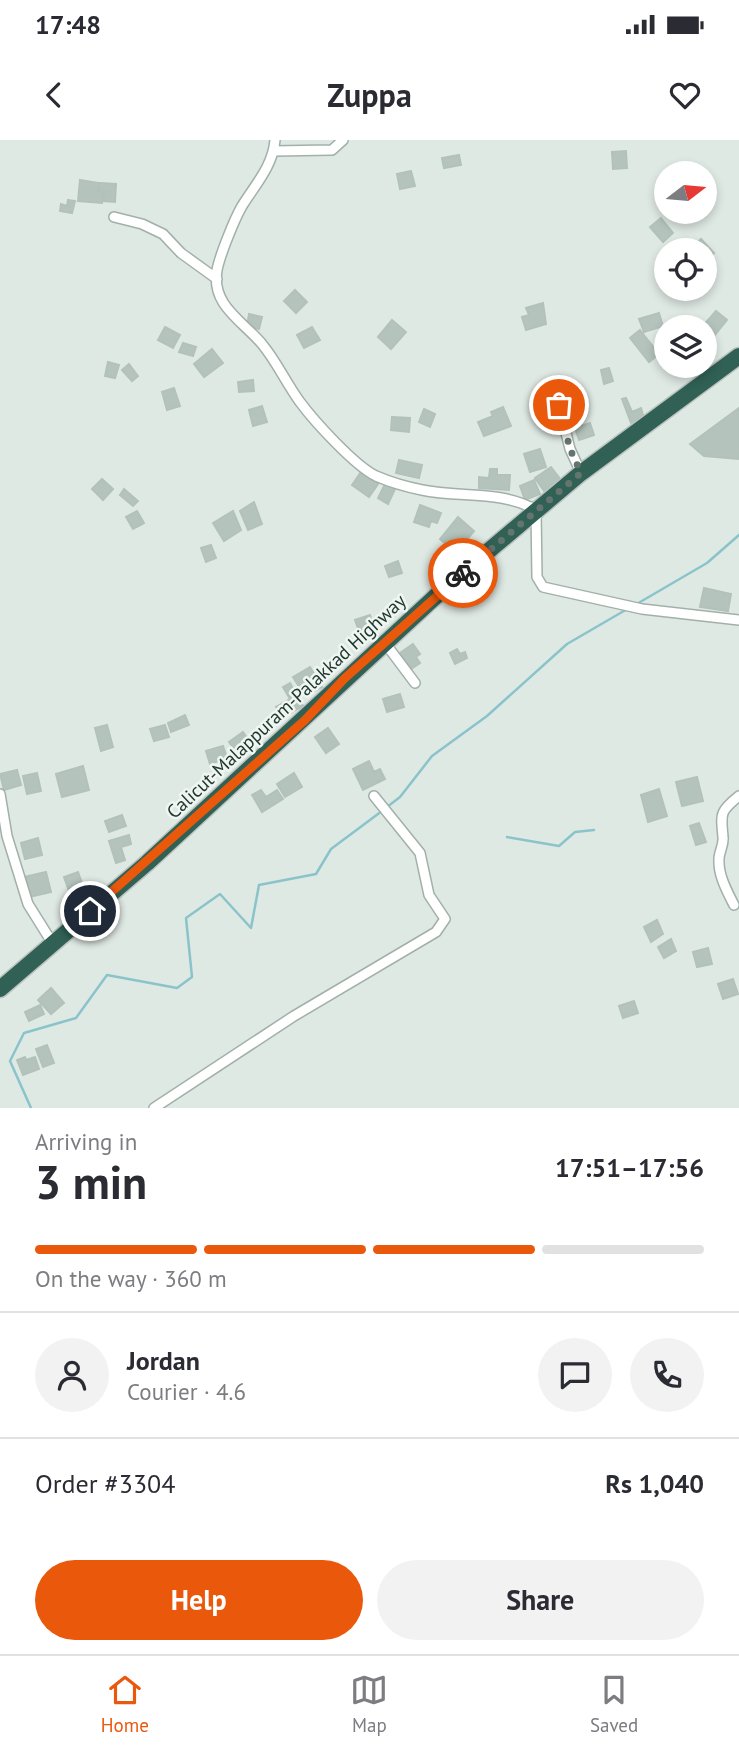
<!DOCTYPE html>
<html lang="en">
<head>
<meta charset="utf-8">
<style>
	body { margin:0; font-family:"PT Sans",sans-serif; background:#f2f2f3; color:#2b2b33; height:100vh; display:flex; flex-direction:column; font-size:26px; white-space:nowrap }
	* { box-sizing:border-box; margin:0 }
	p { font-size:23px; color:#7c7c81 }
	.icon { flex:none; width:38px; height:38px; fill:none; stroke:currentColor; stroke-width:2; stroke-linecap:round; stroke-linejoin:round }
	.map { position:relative; height:968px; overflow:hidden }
	.drawer { display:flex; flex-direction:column; background:#fff; flex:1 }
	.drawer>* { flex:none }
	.needle { width:46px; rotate:74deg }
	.tools { position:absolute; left:654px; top:21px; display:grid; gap:14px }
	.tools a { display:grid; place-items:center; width:63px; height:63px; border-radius:50%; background:#fff; box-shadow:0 4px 10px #0003; font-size:35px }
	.pin { position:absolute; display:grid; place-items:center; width:60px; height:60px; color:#fff; margin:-30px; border:4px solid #fff; border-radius:50%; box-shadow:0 2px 7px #0007 }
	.courier { position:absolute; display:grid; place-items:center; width:70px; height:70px; margin:-35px; border:5px solid #ea580c; border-radius:50%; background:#fff; color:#222; box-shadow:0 2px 9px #0007 }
	.summary em { font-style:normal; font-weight:700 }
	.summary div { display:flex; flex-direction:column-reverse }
	.summary { display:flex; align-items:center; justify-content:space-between; height:119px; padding:0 35px }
	h1 { font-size:46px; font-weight:700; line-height:52px }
	.bar { display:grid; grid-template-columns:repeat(4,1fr); gap:10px 7px; align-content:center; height:84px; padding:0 35px }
	.bar i { height:9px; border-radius:5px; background:#e1e1e2 }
	.bar .on { background:#ea580c }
	.bar p { grid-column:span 4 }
	.line { display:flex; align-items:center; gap:18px; padding:0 35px; border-top:2px solid #e1e1e2 }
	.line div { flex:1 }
	.round { display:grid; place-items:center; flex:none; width:74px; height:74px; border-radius:37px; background:#f2f2f3 }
	.button { display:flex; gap:14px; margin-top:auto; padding:14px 35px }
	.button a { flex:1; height:80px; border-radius:42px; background:#ea580c; color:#fff; font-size:28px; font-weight:700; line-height:80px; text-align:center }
	.button a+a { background:#f2f2f3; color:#2b2b33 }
	.status { display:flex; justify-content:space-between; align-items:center; height:49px; padding:0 35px; background:#fff; direction:ltr }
	.status svg { height:19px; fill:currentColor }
	header { display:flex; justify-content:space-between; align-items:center; height:91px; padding:0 35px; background:#fff; font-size:32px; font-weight:700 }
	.menu { display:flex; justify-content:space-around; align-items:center; height:98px; border-top:2px solid #e1e1e2; background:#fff; font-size:19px; color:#7c7c81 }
	.menu a { display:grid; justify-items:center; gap:4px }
	.menu .on { color:#ea580c }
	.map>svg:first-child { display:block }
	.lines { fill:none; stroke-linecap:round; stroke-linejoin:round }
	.stream { stroke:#8ac4ca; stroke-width:2.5 }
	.building { fill:#b4c3bc; stroke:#b2c2ba; stroke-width:2 }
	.street-casing { stroke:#a2b0aa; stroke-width:12 }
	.highway-casing { stroke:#bcc3c1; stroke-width:19 }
	.street { stroke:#fff; stroke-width:9 }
	.highway { stroke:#306154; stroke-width:16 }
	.done { stroke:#64756f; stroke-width:7; stroke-dasharray:0 12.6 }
	.route { stroke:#ea580c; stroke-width:9 }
	.labels { text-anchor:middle; stroke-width:5; stroke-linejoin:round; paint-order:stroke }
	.street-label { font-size:19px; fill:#213730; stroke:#eff6f2 }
</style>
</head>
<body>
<div class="status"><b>17:48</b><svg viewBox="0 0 49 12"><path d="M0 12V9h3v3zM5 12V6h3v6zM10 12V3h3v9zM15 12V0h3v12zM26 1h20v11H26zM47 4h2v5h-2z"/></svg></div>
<header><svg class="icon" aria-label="back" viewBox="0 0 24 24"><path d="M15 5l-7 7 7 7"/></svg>Zuppa<svg class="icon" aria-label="heart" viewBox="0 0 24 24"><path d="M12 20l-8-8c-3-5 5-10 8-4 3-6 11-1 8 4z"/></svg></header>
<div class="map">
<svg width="739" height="968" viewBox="0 0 739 968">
	<rect width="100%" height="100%" fill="#dfe9e4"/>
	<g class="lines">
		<path class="stream" d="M635,465L707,423L739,395
			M387,667L400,657L432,616L487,576L567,504L629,468
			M507,697L559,706L575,692L594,690
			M31,968L10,921L24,893L76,878L107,835L177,848L192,837L186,778L220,754L251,788L259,745L316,734L331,709L382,671"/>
	</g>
	<path class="building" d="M626,11L627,28L613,29L612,12Z
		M459,15L461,25L444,28L442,18Z
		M411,31L415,46L400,49L397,34Z
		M80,40L99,43L98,51L103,52L102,63L78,61Z
		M100,43L116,44L115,62L103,61L104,51H99Z
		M68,60L75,61L72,73L60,71L61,64L67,66Z
		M661,78L673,93L663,102L650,87Z
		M701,99L714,113L705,122V110L691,109Z
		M295,150L307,162L296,173L284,161Z
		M543,163L546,184L526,190L522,177L529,175L526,168Z
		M716,171L727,180L714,196L703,186Z
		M659,173L663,186L644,192L639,179Z
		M249,174L262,177L259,189L247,186Z
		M392,180L406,192L391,209L378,197Z
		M165,187L180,195L173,208L158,200Z
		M312,187L320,200L304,208L297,195Z
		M640,190L659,214L649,222L630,198Z
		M183,203L196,207L193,216L179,212Z
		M212,209L223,223L204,237L194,224Z
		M108,222L119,225L115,238L105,236Z
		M129,224L138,236L132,241L122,230Z
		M609,228L613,241L604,244L601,230Z
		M253,240L254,251L239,252L238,242Z
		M174,248L180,266L167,270L162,252Z
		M626,258L632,272L641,268L644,278L631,283L622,259Z
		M582,260L586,275L570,279L566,264Z
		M262,266L267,282L253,286L249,270Z
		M503,267L511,286L484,296L478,282L493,276L491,272Z
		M739,268V319L704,316L690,304Z
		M424,269L435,274L430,287L419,282Z
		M392,277L410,278L409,292L391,290Z
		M590,283L594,295L579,300L575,288Z
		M540,309L546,327L530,332L524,314Z
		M399,320L422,325L419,338L396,333Z
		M551,327L561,340L544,351L535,338Z
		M490,329H497V335H510L509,350L479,348V337L489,338Z
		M361,332L378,344L369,357L352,345Z
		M102,339L113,349L103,360L92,349Z
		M534,340L540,354L525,360L520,346Z
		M385,344L395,349L388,364L378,358Z
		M124,349L138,361L133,366L120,355Z
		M254,362L262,384L248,390L240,371Z
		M420,365L441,373L437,383L431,381L429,387L414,382Z
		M137,371L144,383L133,389L126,377Z
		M233,371L241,390L224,401L213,383Z
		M458,377L474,391L456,412L440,399Z
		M211,405L216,418L206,422L201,408Z
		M398,421L402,433L389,437L385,426Z
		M704,448L731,454L728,471L700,467Z
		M370,475L375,490L360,494L355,480Z
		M413,504L420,514L416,517L420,523L411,529L400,513Z
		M457,509L460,514L465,512L467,518L455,524L450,513Z
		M310,527L322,547L305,556L293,537Z
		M290,543L303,566L282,578L276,567L290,559L283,547Z
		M400,554L404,567L387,572L383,559Z
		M185,575L189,585L171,592L168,583Z
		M107,585L113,607L101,611L95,588Z
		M165,585L169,597L154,601L150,589Z
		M328,588L339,604L326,613L315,597Z
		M243,592L249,601L235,610L229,602Z
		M223,606L227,618L210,624L206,611Z
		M369,621L374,632L380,629L385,639L363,650L353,629Z
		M83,626L89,650L62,657L56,634Z
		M17,630L21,645L4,650L0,634Z
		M37,633L41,651L27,654L23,636Z
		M294,633L302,647L285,657L277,644Z
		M697,637L703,661L682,666L676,642Z
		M659,649L667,676L648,682L641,655Z
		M261,650L266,657L277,650L283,659L262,672L252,655Z
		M122,675L126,686L109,692L105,681Z
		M699,683L706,702L696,705L690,686Z
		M129,695L131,704L121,707L125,720L116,723L109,701Z
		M38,698L42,715L25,719L21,703Z
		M46,732L51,752L29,757L24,737Z
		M78,732L83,746L69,751L64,737Z
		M657,780L663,794L651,802L644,787Z
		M671,799L676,811L664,818L658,807Z
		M708,808L712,824L697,827L693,812Z
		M733,839L738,854L723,859L718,844Z
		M51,848L64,863L51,874L38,860Z
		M634,861L638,873L623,878L619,866Z
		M40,865L44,874L29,881L25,872Z
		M47,905L54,923L43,927L36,909Z
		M25,917L26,920L35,917L39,929L23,935L17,920Z"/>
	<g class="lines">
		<defs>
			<path id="street" d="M275,0C273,26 255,45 242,66C234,80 220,115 217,130C211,166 243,181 262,204C277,222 286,243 300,262C314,281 355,326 376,336C390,342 407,347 422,350C460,358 502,350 536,370L537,437L543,447L642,469L739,480
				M274,11L332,10L343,0
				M114,77L142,84L163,94L181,113L217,139
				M559,265L570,309L581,333
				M385,503L415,543
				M0,654L7,696L28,764L53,804
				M734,765C727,751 718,735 719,719C719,712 724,705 723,697C721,674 719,672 739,656
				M154,968L294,876L436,792L445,779L429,755L420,713L374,656"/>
			<path id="highway" d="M0,849L147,723L448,445L581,333L739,216"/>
		</defs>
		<use href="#street" class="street-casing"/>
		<use href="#highway" class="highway-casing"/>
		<use href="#street" class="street"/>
		<use href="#highway" class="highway"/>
	</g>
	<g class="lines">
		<path class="done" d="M463,433L581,333L570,309L559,265"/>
		<path class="route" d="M90,771L305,580L345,538L463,433"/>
	</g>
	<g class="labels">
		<g class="street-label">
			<text transform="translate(286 566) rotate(-43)" y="7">Calicut-Malappuram-Palakkad Highway</text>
		</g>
	</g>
</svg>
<div class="tools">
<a><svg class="needle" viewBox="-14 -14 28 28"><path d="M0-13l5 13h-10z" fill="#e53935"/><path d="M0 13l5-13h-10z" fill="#7c7c81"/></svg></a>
<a><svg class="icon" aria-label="locate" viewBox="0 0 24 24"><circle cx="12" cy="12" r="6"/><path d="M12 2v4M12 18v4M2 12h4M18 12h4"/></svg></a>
<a><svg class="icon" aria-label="layers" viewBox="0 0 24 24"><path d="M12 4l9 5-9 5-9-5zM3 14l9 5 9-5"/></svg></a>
</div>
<div class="pin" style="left:559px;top:265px;background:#ea580c"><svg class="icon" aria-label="bag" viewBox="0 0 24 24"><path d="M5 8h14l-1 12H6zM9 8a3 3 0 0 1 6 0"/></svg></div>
<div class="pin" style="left:90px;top:771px;background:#1f2937"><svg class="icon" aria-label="home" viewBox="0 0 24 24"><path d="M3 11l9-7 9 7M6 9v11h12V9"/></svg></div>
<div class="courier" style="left:463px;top:433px"><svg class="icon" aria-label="bike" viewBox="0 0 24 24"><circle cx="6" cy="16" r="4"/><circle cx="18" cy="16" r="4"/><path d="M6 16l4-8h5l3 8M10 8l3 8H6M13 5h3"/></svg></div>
</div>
<section class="drawer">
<div class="summary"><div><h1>3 min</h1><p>Arriving in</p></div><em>17:51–17:56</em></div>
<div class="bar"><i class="on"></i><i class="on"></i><i class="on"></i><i></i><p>On the way · 360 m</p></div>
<div class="line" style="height:126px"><a class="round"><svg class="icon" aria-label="person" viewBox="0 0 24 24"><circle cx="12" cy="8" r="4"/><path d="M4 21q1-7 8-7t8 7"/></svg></a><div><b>Jordan</b><p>Courier · 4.6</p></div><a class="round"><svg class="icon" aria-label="chat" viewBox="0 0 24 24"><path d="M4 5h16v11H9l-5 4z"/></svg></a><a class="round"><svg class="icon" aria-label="phone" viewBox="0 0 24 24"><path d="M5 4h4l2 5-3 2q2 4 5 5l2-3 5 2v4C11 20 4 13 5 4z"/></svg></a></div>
<div class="line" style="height:91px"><div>Order #3304</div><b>Rs 1,040</b></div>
<div class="button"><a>Help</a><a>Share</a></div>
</section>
<nav class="menu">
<a class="on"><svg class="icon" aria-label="home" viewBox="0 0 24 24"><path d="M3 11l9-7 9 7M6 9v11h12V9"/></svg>Home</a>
<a><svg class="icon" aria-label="map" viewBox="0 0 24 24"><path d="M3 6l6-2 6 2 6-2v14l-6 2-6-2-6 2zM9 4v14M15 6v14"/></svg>Map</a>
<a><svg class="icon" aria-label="saved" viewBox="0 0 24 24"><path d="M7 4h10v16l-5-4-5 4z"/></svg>Saved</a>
</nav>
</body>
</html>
